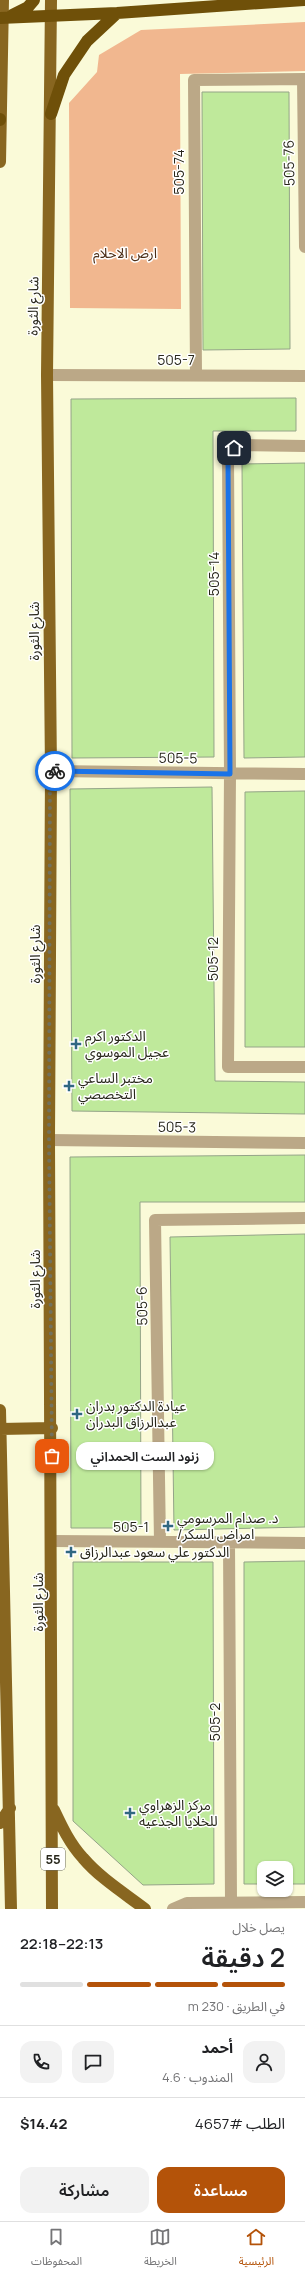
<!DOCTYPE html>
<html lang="ar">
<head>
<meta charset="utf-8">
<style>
	body { margin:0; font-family:Manrope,"Noto Sans Arabic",sans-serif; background:#f2f2f2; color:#202124; direction:rtl; height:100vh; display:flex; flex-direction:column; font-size:15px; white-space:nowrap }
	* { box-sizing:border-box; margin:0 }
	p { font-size:13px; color:#757577 }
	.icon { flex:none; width:22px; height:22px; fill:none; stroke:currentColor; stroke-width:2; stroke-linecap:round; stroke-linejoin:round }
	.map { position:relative; height:1909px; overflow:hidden; direction:ltr }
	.drawer { display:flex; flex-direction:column; background:#fff; flex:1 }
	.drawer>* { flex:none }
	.tools { position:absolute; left:257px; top:1861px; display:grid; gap:8px }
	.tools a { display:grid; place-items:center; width:36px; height:36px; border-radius:8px; background:#fff; box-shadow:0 1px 3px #0004; font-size:20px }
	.pin { position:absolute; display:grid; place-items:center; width:34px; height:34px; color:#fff; margin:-17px; border-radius:8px; box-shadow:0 2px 6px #0006 }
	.courier { position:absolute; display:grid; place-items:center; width:40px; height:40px; margin:-20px; border:3px solid #1a73e8; border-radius:50%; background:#fff; color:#222; box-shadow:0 1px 5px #0007 }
	.bubble { position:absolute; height:28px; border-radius:12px; background:#fff; box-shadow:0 1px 3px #0004; font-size:13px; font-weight:600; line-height:28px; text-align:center; direction:rtl }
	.overview em { font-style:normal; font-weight:600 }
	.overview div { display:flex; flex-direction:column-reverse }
	.overview { display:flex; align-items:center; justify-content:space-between; height:68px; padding:0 20px }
	h1 { font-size:26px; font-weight:600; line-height:30px }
	.bar { display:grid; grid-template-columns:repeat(4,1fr); gap:6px 4px; align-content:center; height:48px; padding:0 20px }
	.bar i { height:5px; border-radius:3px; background:#e0e0e0 }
	.bar .current { background:#b45309 }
	.bar p { grid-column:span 4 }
	.line { display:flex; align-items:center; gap:10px; padding:0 20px; border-top:1px solid #e0e0e0 }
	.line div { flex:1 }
	.round { display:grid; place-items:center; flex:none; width:42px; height:42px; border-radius:12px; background:#f2f2f2 }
	.primary-button { display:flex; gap:8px; margin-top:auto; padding:8px 20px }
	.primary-button a { flex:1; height:46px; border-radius:12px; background:#b45309; color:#fff; font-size:16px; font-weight:600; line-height:46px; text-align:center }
	.primary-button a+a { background:#f2f2f2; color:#202124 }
	.tab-bar { display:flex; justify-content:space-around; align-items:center; height:56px; border-top:1px solid #e0e0e0; background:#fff; font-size:11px; color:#757577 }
	.tab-bar a { display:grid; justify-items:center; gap:2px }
	.tab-bar .current { color:#b45309 }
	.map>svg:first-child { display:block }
	.green { fill:#f1b78f }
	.building { fill:#bfe99b; stroke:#94a488 }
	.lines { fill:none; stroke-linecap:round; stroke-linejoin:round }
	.minor { stroke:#bba887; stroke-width:12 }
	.major { stroke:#886620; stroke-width:12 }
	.highway { stroke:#6f5009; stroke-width:12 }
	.done { stroke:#72715d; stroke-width:4; stroke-dasharray:0 7.2 }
	.route { stroke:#1a73e8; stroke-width:5 }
	.poi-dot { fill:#306782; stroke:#fff; stroke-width:1.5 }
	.labels { text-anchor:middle; stroke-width:3; stroke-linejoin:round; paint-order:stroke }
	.shield { fill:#fff; stroke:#68685f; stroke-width:1 }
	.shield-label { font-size:13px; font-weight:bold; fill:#28271b }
	.street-label { font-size:14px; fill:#28271b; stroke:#fff }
	.park-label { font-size:14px; fill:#4a2c15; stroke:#fff }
	.poi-label { font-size:14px; fill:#28271b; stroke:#fff; text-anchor:start }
</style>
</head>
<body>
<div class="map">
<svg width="305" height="1909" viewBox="0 0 305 1909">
	<rect width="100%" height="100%" fill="#fafad8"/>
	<path class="green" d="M305,22V71L180,74L181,309L70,308L69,103L97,72L99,55L141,30Z"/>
	<path class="building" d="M202,92H289L290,349L203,350Z
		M296,398V431H213L214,757L72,758L71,399Z
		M305,463V757L244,758L242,464Z
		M212,787L215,1081L305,1082V1114L72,1111L70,789Z
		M305,791V1047H245V792Z
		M305,1155V1202H140L141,1528H71L70,1157Z
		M305,1234V1527L174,1530L170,1237Z
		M305,1561V1884H286V1868H264V1884H244V1562Z
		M73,1562H213L214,1884L143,1885L73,1821Z"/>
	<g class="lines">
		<path class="minor" d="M303,79L305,247
			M47,375L305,376
			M196,375L194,80L305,79
			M305,446L245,445L234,448L228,457L230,774L228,1067H305
			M51,771L305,774
			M49,1140L305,1143
			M52,1541L305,1543
			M160,1542L155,1220L305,1218
			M229,1542L231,1902
			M173,1909L187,1903L305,1902"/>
		<path class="major" d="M51,0L47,375L51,771L49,1140L52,1909
			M0,162L3,0
			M0,1410L11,1909
			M0,1429L52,1428
			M54,1810C62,1827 70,1844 83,1858C100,1878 124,1893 145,1909
			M0,1823L10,1808"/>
		<path class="highway" d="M12,15L28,7L34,0
			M0,18L117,13L304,0
			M51,114L64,75L87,41L117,13
			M0,119V120"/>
	</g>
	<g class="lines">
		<path class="done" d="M52,1456L49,1140L50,771H55"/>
		<path class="route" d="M55,771L230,774L228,457L234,448"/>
	</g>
	<g class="poi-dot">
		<path d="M74 1038h4v4h4v4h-4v4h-4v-4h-4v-4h4z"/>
		<path d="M67 1080h4v4h4v4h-4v4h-4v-4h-4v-4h4z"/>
		<path d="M75 1408h4v4h4v4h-4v4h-4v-4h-4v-4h4z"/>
		<path d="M166 1520h4v4h4v4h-4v4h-4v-4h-4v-4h4z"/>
		<path d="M69 1546h4v4h4v4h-4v4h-4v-4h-4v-4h4z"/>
		<path d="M128 1807h4v4h4v4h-4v4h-4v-4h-4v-4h4z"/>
	</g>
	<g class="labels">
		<rect class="shield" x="41" y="1848" width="24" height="22" rx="3"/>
		<g class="shield-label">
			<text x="53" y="1864">55</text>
		</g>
		<g class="street-label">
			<text transform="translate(289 163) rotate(-91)" y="5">505-76</text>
			<text transform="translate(179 172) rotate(-90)" y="5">505-74</text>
			<text transform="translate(33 306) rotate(-89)" y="5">شارع الثورة</text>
			<text x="176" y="365">505-7</text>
			<text transform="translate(214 574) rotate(-90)" y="5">505-14</text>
			<text transform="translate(34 631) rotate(-90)" y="5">شارع الثورة</text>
			<text transform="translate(178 758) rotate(1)" y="5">505-5</text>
			<text transform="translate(35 954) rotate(-90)" y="5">شارع الثورة</text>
			<text transform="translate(213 959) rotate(-90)" y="5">505-12</text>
			<text transform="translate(177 1127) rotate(1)" y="5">505-3</text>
			<text transform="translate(35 1279) rotate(-90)" y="5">شارع الثورة</text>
			<text transform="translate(142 1306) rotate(-91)" y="5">505-6</text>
			<text x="131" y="1532">505-1</text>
			<text transform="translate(38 1602) rotate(-90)" y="5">شارع الثورة</text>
			<text transform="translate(215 1722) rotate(-90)" y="5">505-2</text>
		</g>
		<g class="park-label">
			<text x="125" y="258">ارض الاحلام</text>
		</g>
		<g class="poi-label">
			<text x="85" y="1041">الدكتور اكرم<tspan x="85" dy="16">عجيل الموسوي</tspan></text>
			<text x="78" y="1083">مختبر الساعي<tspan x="78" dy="16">التخصصي</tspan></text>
			<text x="86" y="1411">عيادة الدكتور بدران<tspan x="86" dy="16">عبدالرزاق البدران</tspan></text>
			<text x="177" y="1523">د. صدام المرسومي<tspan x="177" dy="16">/امراض السكر</tspan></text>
			<text x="80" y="1557">الدكتور علي سعود عبدالرزاق</text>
			<text x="139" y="1810">مركز الزهراوي<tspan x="139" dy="16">للخلايا الجذعيه</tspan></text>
		</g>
	</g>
</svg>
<div class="tools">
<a><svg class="icon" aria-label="layers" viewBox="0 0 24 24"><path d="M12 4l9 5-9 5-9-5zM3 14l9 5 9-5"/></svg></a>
</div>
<div class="pin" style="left:52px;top:1456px;background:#ea580c"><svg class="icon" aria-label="bag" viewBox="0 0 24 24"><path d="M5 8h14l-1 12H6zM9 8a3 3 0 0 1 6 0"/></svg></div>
<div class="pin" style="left:234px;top:448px;background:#1f2937"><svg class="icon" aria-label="home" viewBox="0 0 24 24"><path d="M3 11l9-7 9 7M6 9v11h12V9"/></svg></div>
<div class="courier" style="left:55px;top:771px"><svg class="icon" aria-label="bike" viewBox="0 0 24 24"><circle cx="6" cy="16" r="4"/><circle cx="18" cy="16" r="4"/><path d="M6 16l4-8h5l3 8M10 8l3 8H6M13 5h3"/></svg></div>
<div class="bubble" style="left:76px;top:1442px;width:138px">زنود الست الحمداني</div>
</div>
<section class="drawer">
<div class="overview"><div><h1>2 دقيقة</h1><p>يصل خلال</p></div><em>22:13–22:18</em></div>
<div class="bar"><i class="current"></i><i class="current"></i><i class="current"></i><i></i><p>في الطريق · 230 m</p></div>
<div class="line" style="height:72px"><a class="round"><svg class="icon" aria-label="person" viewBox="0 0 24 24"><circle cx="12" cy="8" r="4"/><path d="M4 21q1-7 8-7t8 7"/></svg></a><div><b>أحمد</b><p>المندوب · 4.6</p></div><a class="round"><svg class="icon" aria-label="chat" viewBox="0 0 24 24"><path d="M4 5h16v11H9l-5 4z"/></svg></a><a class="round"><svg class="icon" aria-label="phone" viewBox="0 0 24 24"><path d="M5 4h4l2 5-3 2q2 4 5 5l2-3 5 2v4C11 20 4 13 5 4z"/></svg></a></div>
<div class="line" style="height:52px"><div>الطلب #4657</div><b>$14.42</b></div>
<div class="primary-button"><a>مساعدة</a><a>مشاركة</a></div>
</section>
<nav class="tab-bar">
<a class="current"><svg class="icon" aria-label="home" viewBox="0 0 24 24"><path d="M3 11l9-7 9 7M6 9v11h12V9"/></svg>الرئيسية</a>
<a><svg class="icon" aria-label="map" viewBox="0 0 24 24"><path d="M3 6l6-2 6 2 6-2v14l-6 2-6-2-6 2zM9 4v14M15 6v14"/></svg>الخريطة</a>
<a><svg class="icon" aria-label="saved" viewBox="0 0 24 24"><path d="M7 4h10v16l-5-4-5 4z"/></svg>المحفوظات</a>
</nav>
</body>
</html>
